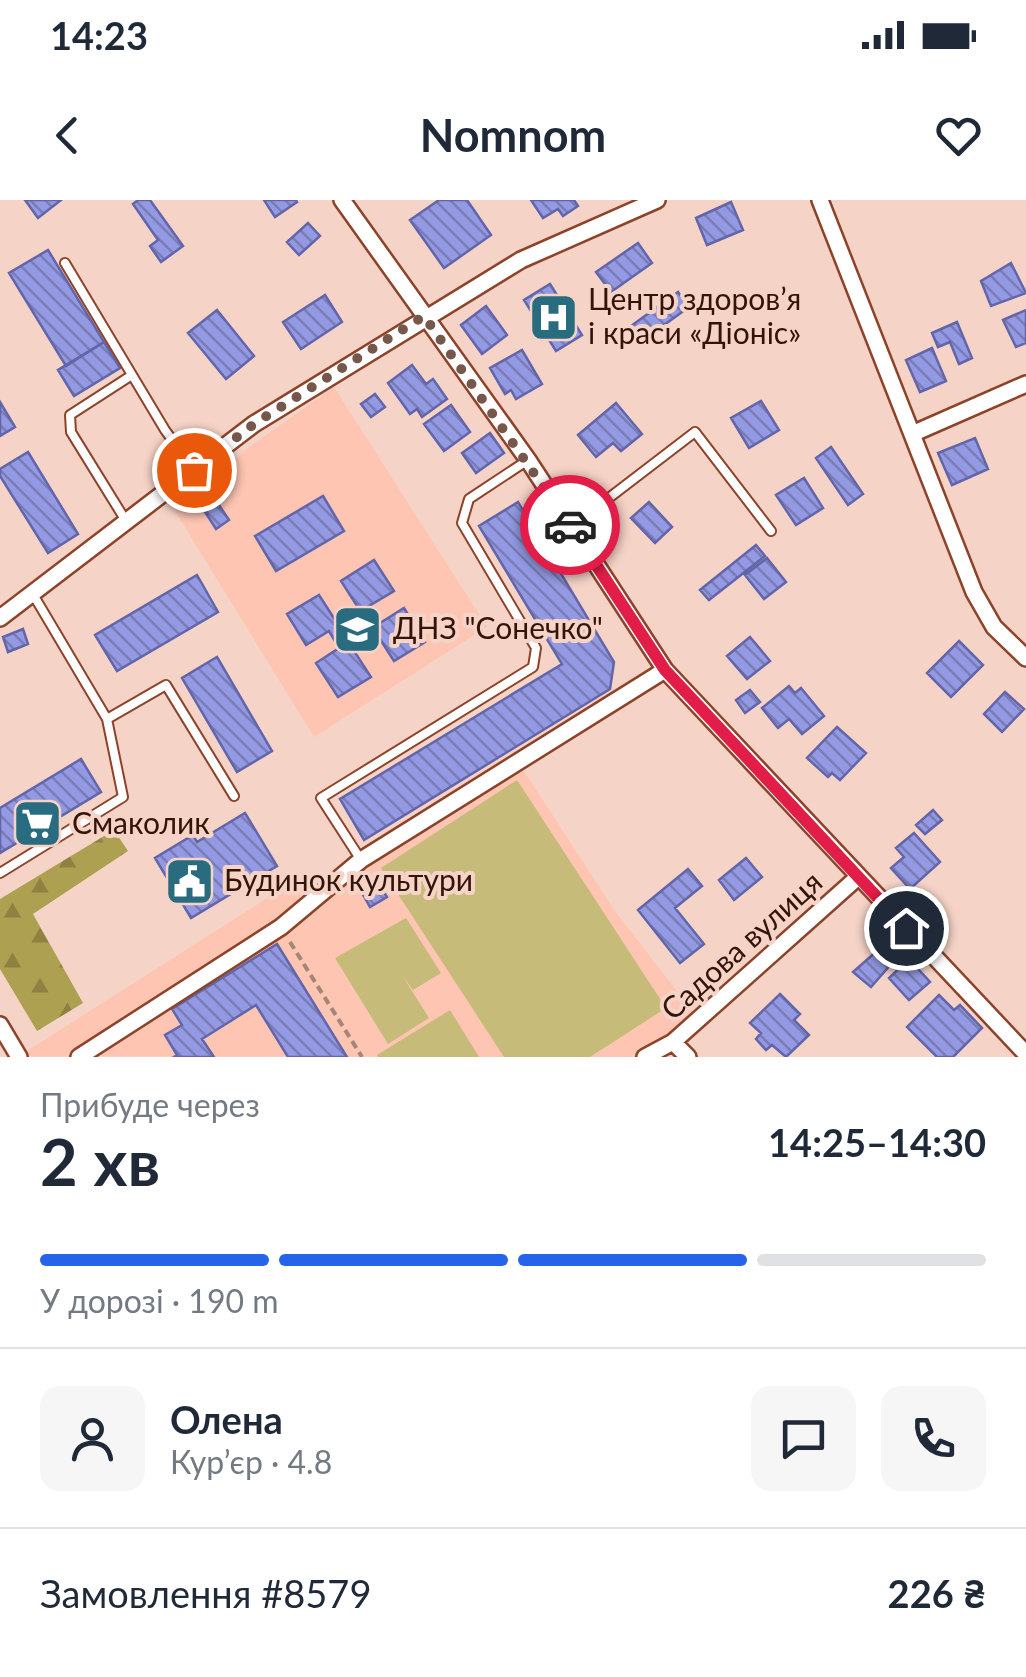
<!DOCTYPE html>
<html lang="uk">
<head>
<meta charset="utf-8">
<style>
	body { margin:0; font-family:Lato,sans-serif; background:#f6f6f7; color:#1f2937; height:100vh; display:flex; flex-direction:column; font-size:38px; white-space:nowrap }
	* { box-sizing:border-box; margin:0 }
	p { font-size:32px; color:#747a83 }
	.icon { flex:none; width:55px; height:55px; fill:none; stroke:currentColor; stroke-width:2; stroke-linecap:round; stroke-linejoin:round }
	.map { position:relative; height:857px; overflow:hidden }
	.panel { display:flex; flex-direction:column; background:#fff; flex:1 }
	.panel>* { flex:none }
	.pin { position:absolute; display:grid; place-items:center; width:85px; height:85px; color:#fff; margin:-42px; border:5px solid #fff; border-radius:50%; box-shadow:0 2px 10px #0007 }
	.courier { position:absolute; display:grid; place-items:center; width:100px; height:100px; margin:-50px; border:8px solid #e11d48; border-radius:50%; background:#fff; color:#222; box-shadow:0 2px 12px #0007 }
	.overview em { font-style:normal; font-weight:700 }
	.overview div { display:flex; flex-direction:column-reverse }
	.overview { display:flex; align-items:center; justify-content:space-between; height:170px; padding:0 40px }
	h1 { font-size:65px; font-weight:700; line-height:75px }
	.bar { display:grid; grid-template-columns:repeat(4,1fr); gap:15px 10px; align-content:center; height:120px; padding:0 40px }
	.bar i { height:12px; border-radius:8px; background:#e0e1e3 }
	.bar .on { background:#2563eb }
	.bar p { grid-column:span 4 }
	.line { display:flex; align-items:center; gap:25px; padding:0 40px; border-top:2px solid #e0e1e3 }
	.line div { flex:1 }
	.round { display:grid; place-items:center; flex:none; width:105px; height:105px; border-radius:20px; background:#f6f6f7 }
	.status { display:flex; justify-content:space-between; align-items:center; height:70px; padding:0 50px; background:#fff; direction:ltr }
	.status svg { height:28px; fill:currentColor }
	header { display:flex; justify-content:space-between; align-items:center; height:130px; padding:0 40px; background:#fff; font-size:45px; font-weight:700 }
	.map>svg:first-child { display:block }
	.built { fill:#fdc5b2 }
	.forest { fill:url(#forest-firs) }
	.green { fill:#c6bb79 }
	.building { fill:url(#building-back-hatch); stroke:#6265aa; stroke-width:2.5 }
	.lines { fill:none; stroke-linecap:round; stroke-linejoin:round }
	.service-casing { stroke:#8c4329; stroke-width:12 }
	.minor-casing { stroke:#8c4329; stroke-width:20 }
	.path { stroke:#a68579; stroke-width:4; stroke-dasharray:8 5; stroke-linecap:butt }
	.service { stroke:#fff; stroke-width:8 }
	.minor { stroke:#fff; stroke-width:15 }
	.done { stroke:#77574c; stroke-width:10; stroke-dasharray:0 18 }
	.route { stroke:#e11d48; stroke-width:12 }
	.labels { text-anchor:middle; stroke-width:8; stroke-linejoin:round; paint-order:stroke }
	.poi-label { font-size:30px; fill:#331409; stroke:#f6d3c7; text-anchor:start }
	.street-label { font-size:30px; fill:#331409; stroke:#f6d3c7 }
</style>
</head>
<body>
<div class="status"><b>14:23</b><svg viewBox="0 0 49 12"><path d="M0 12V9h3v3zM5 12V6h3v6zM10 12V3h3v9zM15 12V0h3v12zM26 1h20v11H26zM47 4h2v5h-2z"/></svg></div>
<header><svg class="icon" aria-label="back" viewBox="0 0 24 24"><path d="M15 5l-7 7 7 7"/></svg>Nomnom<svg class="icon" aria-label="heart" viewBox="0 0 24 24"><path d="M12 20l-8-8c-3-5 5-10 8-4 3-6 11-1 8 4z"/></svg></header>
<div class="map">
<svg width="1026" height="857" viewBox="0 0 1026 857">
	<defs>
		<pattern id="forest-firs" width="22" height="20" patternUnits="userSpaceOnUse" patternTransform="scale(2.5)"><rect width="22" height="20" fill="#aea051"/><path d="M5 1l3.5 6h-7zM16 11l3.5 6h-7z" fill="#8e8141"/></pattern>
		<pattern id="building-back-hatch" width="6" height="6" patternUnits="userSpaceOnUse" patternTransform="scale(2.5)"><rect width="6" height="6" fill="#9399e2"/><path d="M-1 5l2 2M0 0l6 6M5-1l2 2" fill="none" stroke="#797cb5"/></pattern>
	</defs>
	<rect width="100%" height="100%" fill="#f6d3c7"/>
	<path class="built" d="M334,187L487,427L314,537L175,311L248,248Z
		M518,562L615,711L693,812L673,842L645,857L19,856L299,678L314,699Z"/>
	<path class="forest" d="M114,630L128,651L33,714L83,803L37,831L0,769V699Z"/>
	<path class="green" d="M517,580L666,808L590,857H504L381,668Z
		M406,718L441,773L413,790L402,775L429,818L388,844L335,758Z
		M450,810L479,857H378L377,855Z"/>
	<path class="building" d="M25,0H61L38,18Z
		M138,0H150L183,46L161,62L150,46L158,40L133,4Z
		M264,0H296L297,2L275,17Z
		M439,0H467L491,35L444,68L410,20Z
		M531,0H574L578,6L563,16L558,9L543,18Z
		M731,2L743,30L707,45L696,18Z
		M308,23L320,36L299,55L287,42Z
		M638,43L652,63L611,92L596,72Z
		M48,50L104,142L66,166L9,73Z
		M1011,63L1026,93L991,106L981,81Z
		M550,84L582,135L556,151L524,100Z
		M678,92L689,107L642,141L631,126Z
		M325,95L342,122L301,149L283,122Z
		M486,106L507,135L482,154L461,125Z
		M217,110L254,156L226,179L188,133Z
		M1026,110V143L1016,147L1003,120Z
		M957,122L972,158L959,164L950,142L938,147L932,133Z
		M104,142L120,168L74,196L58,170Z
		M932,148L946,181L920,192L906,160Z
		M522,150L542,184L516,199L511,190L505,194L490,168Z
		M412,165L426,184L433,179L447,199L422,217L417,209L410,214L388,183Z
		M375,194L385,207L371,217L361,204Z
		M761,201L779,230L749,248L731,218Z
		M0,202L15,227L0,236Z
		M616,203L642,234L621,251L613,243L596,257L578,235Z
		M451,205L470,232L444,251L424,224Z
		M490,233L504,253L476,273L462,253Z
		M975,238L988,269L952,285L938,253Z
		M831,247L863,294L848,305L816,258Z
		M28,252L78,334L48,353L0,276V269Z
		M804,278L823,308L796,325L776,295Z
		M213,296L229,320L216,329L200,304Z
		M323,296L344,331L276,371L255,336Z
		M518,302L614,462L610,489L364,640L340,599L562,464L479,326Z
		M649,302L672,327L655,343L631,318Z
		M756,345L765,356L709,400L700,390Z
		M767,358L786,382L764,399L745,375Z
		M374,360L394,391L369,406L380,423L404,408L425,442L394,461L378,436L354,451L371,477L338,497L316,463L339,448L329,431L306,445L287,414L319,395L337,423L359,409L341,381Z
		M197,375L218,412L117,471L95,435Z
		M23,429L28,444L8,452L3,437Z
		M750,437L770,461L747,479L727,456Z
		M959,441L983,465L951,497L927,473Z
		M217,457L272,551L237,572L182,478Z
		M789,486L795,493L801,488L824,516L802,534L789,519L778,528L762,508Z
		M750,490L760,502L745,513L736,500Z
		M1005,492L1024,509L1002,532L984,514Z
		M837,527L866,553L840,580L832,573L828,577L807,558Z
		M81,559L101,592L0,653V608Z
		M933,610L942,620L925,634L916,625Z
		M245,613L277,666L191,718L155,658L193,635L197,642Z
		M914,633L940,662L910,689L891,668L904,657L896,648Z
		M746,658L762,677L734,700L719,680Z
		M688,669L702,686L675,708L704,744L680,763L638,710Z
		M377,681L387,697L370,707L361,691Z
		M886,743L899,755L871,787L853,772Z
		M277,744L347,857H288L256,805L202,839L214,857H174L177,855L165,835L182,825L172,809Z
		M909,759L930,782L909,800L889,778Z
		M780,794L800,814L794,820L809,835L786,857L772,845L766,850L756,839L761,833L750,823Z
		M939,795L954,810L960,805L982,828L953,857H937L907,827Z"/>
	<g class="lines">
		<defs>
			<path id="service" d="M65,63L165,230L194,270
				M126,321L71,232L70,215L132,175
				M571,327L695,232L771,331
				M107,519L166,485L234,596
				M361,660L321,598L533,467L536,448L462,323L469,299L528,260
				M0,673L123,597L107,519L34,396"/>
			<path id="minor" d="M342,0L528,260L665,470L1026,854
				M820,0L974,392L994,427L1026,458
				M912,234L1026,184
				M0,418L254,224L521,60L657,0
				M0,825L19,857
				M79,857L281,727L361,660L665,470
				M645,857L673,842
				M688,857L673,842L858,677"/>
		</defs>
		<use href="#service" class="service-casing"/>
		<use href="#minor" class="minor-casing"/>
		<path class="path" d="M290,742L362,857"/>
		<use href="#service" class="service"/>
		<use href="#minor" class="minor"/>
	</g>
	<g class="lines">
		<path class="done" d="M194,270L254,224L424,116L570,325"/>
		<path class="route" d="M570,325L665,470L906,728"/>
	</g>
	<defs>
		<symbol id="hospital-square" viewBox="-11 -11 22 22"><rect x="-9" y="-9" width="18" height="18" rx="4" fill="#2a6c7f" stroke="#f6d3c7"/><path d="M-5-5h3v3.5h4V-5h3V5h-3V1.5h-4V5h-3Z" fill="#fff"/></symbol>
		<symbol id="school-square" viewBox="-11 -11 22 22"><rect x="-9" y="-9" width="18" height="18" rx="4" fill="#2a6c7f" stroke="#f6d3c7"/><path d="M0-5L7-2L0 1L-7-2ZM-4 1L0 2.5L4 1V4Q0 6-4 4Z" fill="#fff"/></symbol>
		<symbol id="supermarket-square" viewBox="-11 -11 22 22"><rect x="-9" y="-9" width="18" height="18" rx="4" fill="#2a6c7f" stroke="#f6d3c7"/><path d="M-6-5.5h2.5l.6 2H6L4.5 2H-2.5L-4.4-4H-6ZM-1.5 3.2a1.3 1.3 0 1 0 .1 0ZM3 3.2a1.3 1.3 0 1 0 .1 0Z" fill="#fff"/></symbol>
		<symbol id="civic-square" viewBox="-11 -11 22 22"><rect x="-9" y="-9" width="18" height="18" rx="4" fill="#2a6c7f" stroke="#f6d3c7"/><path d="M-.6-6.5H3V-4.5H.6V-3L4-1V1h2V6H-6V1h2V-1L-.6-3ZM-1.2 2.5V6h2.4V2.5Z" fill="#fff"/></symbol>
	</defs>
	<g fill-rule="evenodd">
		<use href="#hospital-square" x="526" y="90" width="55" height="55"/>
		<use href="#school-square" x="330" y="402" width="55" height="55"/>
		<use href="#supermarket-square" x="10" y="596" width="55" height="55"/>
		<use href="#civic-square" x="162" y="654" width="55" height="55"/>
	</g>
	<g class="labels">
		<g class="poi-label">
			<text x="588" y="110">Центр здоровʼя<tspan x="588" dy="34">і краси «Діоніс»</tspan></text>
			<text x="393" y="439">ДНЗ "Сонечко"</text>
			<text x="72" y="634">Смаколик</text>
			<text x="224" y="691">Будинок культури</text>
		</g>
		<g class="street-label">
			<text transform="translate(742 746) rotate(-42)" y="10">Садова вулиця</text>
		</g>
	</g>
</svg>
<div class="pin" style="left:194px;top:270px;background:#ea580c"><svg class="icon" aria-label="bag" viewBox="0 0 24 24"><path d="M5 8h14l-1 12H6zM9 8a3 3 0 0 1 6 0"/></svg></div>
<div class="pin" style="left:906px;top:728px;background:#1f2937"><svg class="icon" aria-label="home" viewBox="0 0 24 24"><path d="M3 11l9-7 9 7M6 9v11h12V9"/></svg></div>
<div class="courier" style="left:570px;top:325px"><svg class="icon" aria-label="car" viewBox="0 0 24 24"><path d="M5 17H2v-5l4-1 3-4h7l3 4 3 1v5h-3M9 17h6M6 11h13"/><circle cx="7" cy="17" r="2"/><circle cx="17" cy="17" r="2"/></svg></div>
</div>
<section class="panel">
<div class="overview"><div><h1>2 хв</h1><p>Прибуде через</p></div><em>14:25–14:30</em></div>
<div class="bar"><i class="on"></i><i class="on"></i><i class="on"></i><i></i><p>У дорозі · 190 m</p></div>
<div class="line" style="height:180px"><a class="round"><svg class="icon" aria-label="person" viewBox="0 0 24 24"><circle cx="12" cy="8" r="4"/><path d="M4 21q1-7 8-7t8 7"/></svg></a><div><b>Олена</b><p>Кур’єр · 4.8</p></div><a class="round"><svg class="icon" aria-label="chat" viewBox="0 0 24 24"><path d="M4 5h16v11H9l-5 4z"/></svg></a><a class="round"><svg class="icon" aria-label="phone" viewBox="0 0 24 24"><path d="M5 4h4l2 5-3 2q2 4 5 5l2-3 5 2v4C11 20 4 13 5 4z"/></svg></a></div>
<div class="line" style="height:130px"><div>Замовлення #8579</div><b>226 ₴</b></div>
</section>
</body>
</html>
